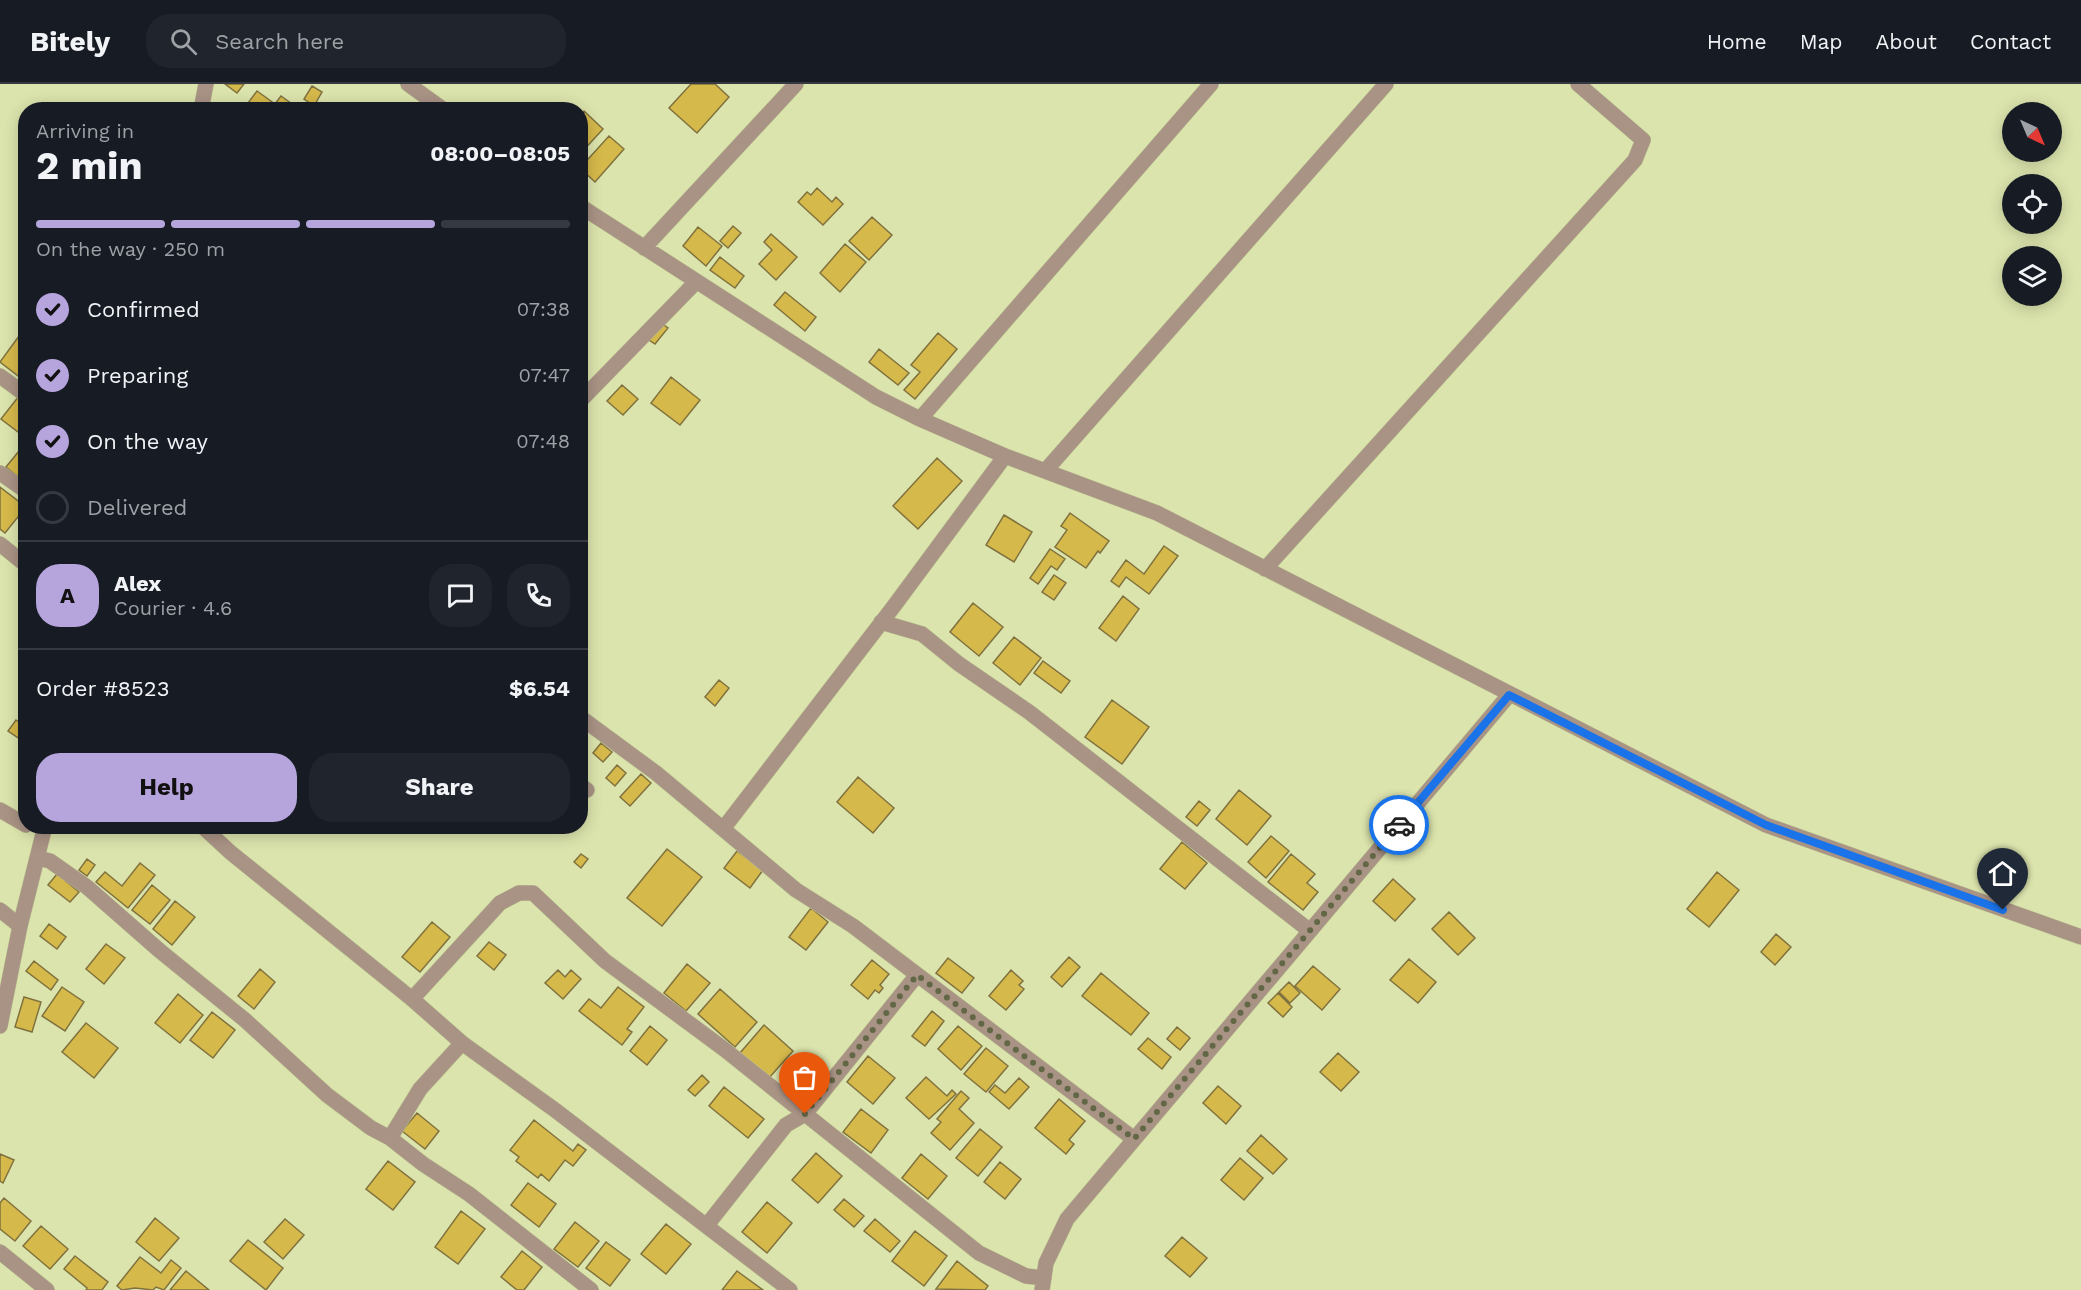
<!DOCTYPE html>
<html lang="en">
<head>
<meta charset="utf-8">
<style>
	body { margin:0; font-family:"Work Sans",sans-serif; background:#20242c; color:#f1f3f6; height:100vh; display:flex; flex-direction:column; font-size:22px; white-space:nowrap }
	* { box-sizing:border-box; margin:0 }
	p { font-size:20px; color:#9ea1a6 }
	.icon { flex:none; width:33px; height:33px; fill:none; stroke:currentColor; stroke-width:2; stroke-linecap:round; stroke-linejoin:round }
	.map { position:relative; flex:1; overflow:hidden }
	.sheet { position:absolute; left:18px; top:18px; width:570px; height:732px; display:flex; flex-direction:column; background:#171b24; border-radius:24px; box-shadow:0 3px 15px #0003 }
	.sheet>* { flex:none }
	.needle { width:39px; rotate:136deg }
	.controls { position:absolute; left:2002px; top:18px; display:grid; gap:12px }
	.controls a { display:grid; place-items:center; width:60px; height:60px; border-radius:50%; background:#171b24; box-shadow:0 3px 15px #0003; font-size:30px }
	.pin { position:absolute; display:grid; place-items:center; width:51px; height:51px; color:#fff; margin:-62px -26px; border-radius:50% 50% 50% 0; rotate:-45deg; box-shadow:0 0 6px #0007 }
	.pin .icon { rotate:45deg }
	.courier { position:absolute; display:grid; place-items:center; width:60px; height:60px; margin:-30px; border:4px solid #1a73e8; border-radius:50%; background:#fff; color:#222; box-shadow:0 2px 8px #0007 }
	.head em { font-style:normal; font-weight:700 }
	.head div { display:flex; flex-direction:column-reverse }
	.head { display:flex; align-items:center; justify-content:space-between; height:102px; padding:0 18px }
	h1 { font-size:39px; font-weight:700; line-height:45px }
	.bar { display:grid; grid-template-columns:repeat(4,1fr); gap:9px 6px; align-content:center; height:72px; padding:0 18px }
	.bar i { height:8px; border-radius:4px; background:#363941 }
	.bar .active { background:#b6a4dc }
	.bar p { grid-column:span 4 }
	.line { display:flex; align-items:center; gap:15px; padding:0 18px; border-top:2px solid #363941 }
	.line div { flex:1 }
	.round { display:grid; place-items:center; flex:none; width:63px; height:63px; border-radius:24px; background:#20242c }
	ol { padding:0 18px; list-style:none }
	li { display:flex; align-items:center; gap:18px; height:66px }
	li p { margin-inline-start:auto }
	li .icon { padding:6px; border-radius:50%; background:#b6a4dc; color:#111; stroke-width:4 }
	li:last-child { color:#9ea1a6 }
	li i { width:33px; height:33px; border:3px solid #363941; border-radius:50% }
	.cta { display:flex; gap:12px; margin-top:auto; padding:12px 18px }
	.cta a { flex:1; height:69px; border-radius:24px; background:#b6a4dc; color:#111; font-size:24px; font-weight:700; line-height:69px; text-align:center }
	.cta a+a { background:#20242c; color:#f1f3f6 }
	header { display:flex; align-items:center; gap:36px; box-sizing:border-box; height:84px; padding:0 30px; background:#171b24; border-bottom:2px solid #363941 }
	header strong { font-size:28px }
	nav { display:flex; gap:33px; margin-inline-start:auto; font-size:21px }
	.search { width:420px; height:54px; background:#20242c; display:flex; align-items:center; gap:15px; box-sizing:border-box; padding:0 21px; border-radius:24px; color:#9ea1a6; font-size:22px }
	.map>svg:first-child { display:block }
	.building { fill:#d6b94b; stroke:#80723e; stroke-width:1.5 }
	.lines { fill:none; stroke-linecap:round; stroke-linejoin:round }
	.minor-casing { stroke:#bac190; stroke-width:16 }
	.minor { stroke:#a99385; stroke-width:15 }
	.done { stroke:#626746; stroke-width:6; stroke-dasharray:0 10.8 }
	.route { stroke:#1a73e8; stroke-width:8 }
</style>
</head>
<body>
<header>
<strong>Bitely</strong>
<div class="search"><svg class="icon" aria-label="search" viewBox="0 0 24 24"><circle cx="10" cy="10" r="6"/><path d="M15 15l6 6"/></svg>Search here</div>
<nav><a>Home</a><a>Map</a><a>About</a><a>Contact</a></nav>
</header>
<div class="map">
<svg width="2081" height="1206" viewBox="0 0 2081 1206">
	<rect width="100%" height="100%" fill="#dce4ad"/>
	<path class="building" d="M225,0H244L237,9Z
		M691,0H715L729,13L697,49L669,24Z
		M312,2L322,8L314,22L304,15Z
		M257,7L275,20L281,12L299,25L257,26L248,19Z
		M584,27L603,45L580,70V31Z
		M609,52L624,65L595,98L580,84Z
		M817,104L832,118L836,113L843,120L823,141L798,118L807,108L811,111Z
		M872,133L892,151L869,176L849,157Z
		M733,142L741,149L728,164L720,157Z
		M698,143L722,162L706,182L683,162Z
		M771,150L797,173L776,196L759,180L772,166L764,158Z
		M845,160L866,178L840,208L820,189Z
		M720,173L744,192L735,204L710,186Z
		M785,208L816,233L805,247L774,221Z
		M661,239L668,244L655,260L649,256Z
		M938,249L957,265L915,315L904,306L920,288L911,281Z
		M19,252L26,257V298L0,278Z
		M879,265L909,289L898,301L869,278Z
		M671,293L700,316L680,341L651,319Z
		M622,301L638,315L623,331L607,317Z
		M19,312L26,317V354L1,335Z
		M24,361L26,362V399L6,383Z
		M937,374L962,397L918,445L893,422Z
		M0,403L26,423L5,449L0,445Z
		M1070,429L1109,457L1100,469L1098,467L1086,484L1055,463L1067,446L1061,442Z
		M1004,431L1032,448L1014,478L986,461Z
		M1164,462L1178,472L1149,510L1126,493L1119,503L1111,497L1126,476L1144,490Z
		M1050,465L1065,475L1057,486L1051,482L1038,500L1030,494Z
		M1054,491L1066,499L1054,516L1042,508Z
		M1123,512L1139,525L1116,557L1099,544Z
		M973,519L1003,543L979,572L950,548Z
		M1014,553L1041,574L1020,601L993,579Z
		M1043,577L1070,597L1061,609L1034,589Z
		M719,596L729,604L715,622L705,613Z
		M1112,616L1149,643L1122,680L1085,653Z
		M16,636L26,643V659L8,647Z
		M601,659L612,668L603,678L593,669Z
		M617,681L626,689L615,702L606,694Z
		M641,690L651,699L630,722L620,713Z
		M858,693L894,724L873,749L837,718Z
		M1239,706L1271,732L1247,761L1216,735Z
		M1199,717L1210,726L1197,742L1186,733Z
		M1271,752L1289,767L1266,794L1248,778Z
		M1182,758L1207,779L1185,805L1160,785Z
		M667,765L702,793L662,842L627,814Z
		M737,767L763,786L750,804L724,784Z
		M581,770L588,775L581,784L574,778Z
		M1291,770L1315,790L1307,799L1318,808L1303,826L1268,798Z
		M87,775L95,781L87,792L79,786Z
		M140,779L155,791L128,824L96,798L105,788L122,802Z
		M1717,788L1739,806L1709,843L1687,825Z
		M57,790L79,808L70,818L48,801Z
		M1393,795L1415,815L1395,837L1373,817Z
		M152,801L170,816L150,840L132,826Z
		M175,817L195,833L172,861L153,845Z
		M811,824L828,838L806,866L789,853Z
		M1449,828L1475,854L1458,871L1432,845Z
		M432,838L450,853L420,888L402,873Z
		M49,840L66,853L57,865L40,852Z
		M1776,850L1791,863L1775,881L1761,868Z
		M489,858L506,871L494,886L477,872Z
		M106,860L125,874L104,900L86,885Z
		M1069,873L1080,883L1062,903L1051,893Z
		M948,874L974,894L962,909L936,889Z
		M1409,875L1436,898L1418,919L1390,896Z
		M872,876L889,890L880,901L883,904L879,909L875,906L868,915L851,901Z
		M34,877L58,896L51,906L26,887Z
		M687,880L710,899L686,927L664,909Z
		M1313,882L1340,905L1322,926L1295,902Z
		M260,885L275,898L254,925L238,912Z
		M558,886L565,893L571,886L581,895L563,915L545,899Z
		M1011,886L1023,897L1019,901L1024,905L1006,926L989,912Z
		M1101,889L1149,929L1131,951L1082,912Z
		M1289,898L1300,909L1290,919L1279,908Z
		M62,903L84,918L65,947L42,932Z
		M618,903L644,923L627,945L632,948L622,961L579,927L589,915L601,924Z
		M720,905L757,938L735,963L698,930Z
		M1278,909L1292,923L1283,933L1268,919Z
		M178,910L203,931L180,959L155,939Z
		M24,913L41,918L32,948L15,943Z
		M932,927L944,937L925,962L912,952Z
		M212,928L235,946L213,974L190,956Z
		M86,939L118,964L94,994L62,968Z
		M764,941L793,967L769,994L740,969Z
		M650,942L667,956L647,981L630,967Z
		M958,942L982,962L961,986L938,965Z
		M1177,943L1190,954L1180,966L1167,955Z
		M1148,954L1171,973L1162,985L1138,965Z
		M986,964L1008,982L986,1008L964,990Z
		M1338,969L1359,988L1341,1007L1320,988Z
		M868,972L895,994L873,1020L847,998Z
		M702,991L709,998L695,1012L688,1006Z
		M926,993L947,1012L952,1006L956,1010L929,1035L906,1014Z
		M1019,994L1029,1003L1009,1025L989,1008L995,1001L1005,1009Z
		M1218,1002L1241,1022L1226,1040L1203,1019Z
		M724,1003L764,1035L748,1054L709,1022Z
		M961,1007L969,1014L959,1025L974,1039L950,1066L931,1049L941,1038L937,1035Z
		M1059,1015L1085,1037L1069,1056L1074,1060L1066,1070L1035,1044Z
		M861,1025L888,1046L871,1069L843,1048Z
		M417,1029L439,1047L425,1065L402,1047Z
		M534,1036L573,1067L578,1060L586,1066L573,1082L565,1076L549,1097L541,1090L538,1094L516,1077L519,1073L510,1066Z
		M980,1045L1002,1063L978,1092L956,1074Z
		M1261,1051L1287,1075L1273,1090L1247,1067Z
		M816,1069L842,1092L818,1119L792,1096Z
		M0,1070L14,1076L3,1099L0,1097Z
		M921,1070L947,1092L928,1115L902,1094Z
		M1240,1074L1263,1094L1244,1116L1221,1096Z
		M388,1077L415,1098L393,1126L366,1105Z
		M1000,1078L1021,1095L1005,1115L984,1098Z
		M528,1099L556,1120L539,1143L511,1121Z
		M4,1114L31,1137L15,1157L0,1145V1119Z
		M844,1115L864,1132L854,1143L834,1126Z
		M767,1118L792,1139L767,1169L742,1148Z
		M461,1127L485,1145L458,1180L435,1163Z
		M155,1134L179,1154L159,1177L136,1158Z
		M285,1135L304,1151L283,1175L264,1158Z
		M875,1135L900,1157L890,1168L864,1147Z
		M575,1138L599,1157L578,1183L554,1165Z
		M666,1140L691,1160L666,1190L641,1170Z
		M41,1142L68,1165L50,1185L23,1162Z
		M915,1147L947,1172L924,1202L892,1177Z
		M1182,1153L1207,1174L1190,1193L1165,1172Z
		M248,1156L283,1184L266,1206L230,1177Z
		M606,1158L630,1176L610,1202L586,1184Z
		M522,1167L542,1183L524,1206H517L501,1193Z
		M75,1172L108,1198L102,1206H86L87,1204L64,1185Z
		M140,1173L161,1189L171,1176L181,1184L164,1206L156,1203L153,1206L135,1204L122,1206L117,1202Z
		M957,1177L988,1202L985,1206L936,1205Z
		M186,1187L209,1206H170Z
		M737,1187L763,1206H722Z"/>
	<g class="lines">
		<defs>
			<path id="minor" d="M408,0L444,26
				M201,26L206,0
				M580,122L876,313L920,335L1005,372L1157,429L1766,741L2081,853
				M644,164L796,0
				M0,292L26,311
				M580,317L696,198
				M920,335L1211,0
				M1046,386L1386,0
				M0,389L26,407
				M0,460L26,481
				M1265,485L1635,76L1643,56L1578,0
				M881,538L922,550L959,580L1029,628L1310,847
				M580,633L656,689L796,806L853,842L1134,1055
				M580,701L587,706
				M0,726L26,741
				M202,742L230,768L412,915L462,959L555,1026L790,1206
				M723,745L894,522L1005,372
				M38,774L50,777L87,803L160,867L245,936L327,1011L371,1044L390,1054L423,1080L469,1110L591,1206
				M0,826L20,842
				M412,915L500,819L519,809H533L605,877L724,965L979,1169L1026,1192L1044,1194
				M0,942L20,842L45,742
				M390,1054L420,1005L462,959
				M707,1141L786,1041L805,1030L917,891
				M0,1168L47,1206
				M1042,1206L1046,1179L1067,1135L1509,611"/>
		</defs>
		<use href="#minor" class="minor-casing"/>
		<use href="#minor" class="minor"/>
	</g>
	<g class="lines">
		<path class="done" d="M805,1030L917,891L1134,1055L1399,741"/>
		<path class="route" d="M1399,741L1509,611L1766,741L2003,826"/>
	</g>
</svg>
<div class="controls">
<a><svg class="needle" viewBox="-14 -14 28 28"><path d="M0-13l5 13h-10z" fill="#e53935"/><path d="M0 13l5-13h-10z" fill="#9ea1a6"/></svg></a>
<a><svg class="icon" aria-label="locate" viewBox="0 0 24 24"><circle cx="12" cy="12" r="6"/><path d="M12 2v4M12 18v4M2 12h4M18 12h4"/></svg></a>
<a><svg class="icon" aria-label="layers" viewBox="0 0 24 24"><path d="M12 4l9 5-9 5-9-5zM3 14l9 5 9-5"/></svg></a>
</div>
<div class="pin" style="left:805px;top:1030px;background:#ea580c"><svg class="icon" aria-label="bag" viewBox="0 0 24 24"><path d="M5 8h14l-1 12H6zM9 8a3 3 0 0 1 6 0"/></svg></div>
<div class="pin" style="left:2003px;top:826px;background:#1f2937"><svg class="icon" aria-label="home" viewBox="0 0 24 24"><path d="M3 11l9-7 9 7M6 9v11h12V9"/></svg></div>
<div class="courier" style="left:1399px;top:741px"><svg class="icon" aria-label="car" viewBox="0 0 24 24"><path d="M5 17H2v-5l4-1 3-4h7l3 4 3 1v5h-3M9 17h6M6 11h13"/><circle cx="7" cy="17" r="2"/><circle cx="17" cy="17" r="2"/></svg></div>
<section class="sheet">
<div class="head"><div><h1>2 min</h1><p>Arriving in</p></div><em>08:00–08:05</em></div>
<div class="bar"><i class="active"></i><i class="active"></i><i class="active"></i><i></i><p>On the way · 250 m</p></div>
<ol>
<li><svg class="icon" aria-label="check" viewBox="0 0 24 24"><path d="M5 12l5 5 9-10"/></svg>Confirmed<p>07:38</p></li>
<li><svg class="icon" aria-label="check" viewBox="0 0 24 24"><path d="M5 12l5 5 9-10"/></svg>Preparing<p>07:47</p></li>
<li><svg class="icon" aria-label="check" viewBox="0 0 24 24"><path d="M5 12l5 5 9-10"/></svg>On the way<p>07:48</p></li>
<li><i></i>Delivered</li>
</ol>
<div class="line" style="height:108px"><b class="round" style="background:#b6a4dc;color:#111">A</b><div><b>Alex</b><p>Courier · 4.6</p></div><a class="round"><svg class="icon" aria-label="chat" viewBox="0 0 24 24"><path d="M4 5h16v11H9l-5 4z"/></svg></a><a class="round"><svg class="icon" aria-label="phone" viewBox="0 0 24 24"><path d="M5 4h4l2 5-3 2q2 4 5 5l2-3 5 2v4C11 20 4 13 5 4z"/></svg></a></div>
<div class="line" style="height:78px"><div>Order #8523</div><b>$6.54</b></div>
<div class="cta"><a>Help</a><a>Share</a></div>
</section>
</div>
</body>
</html>
